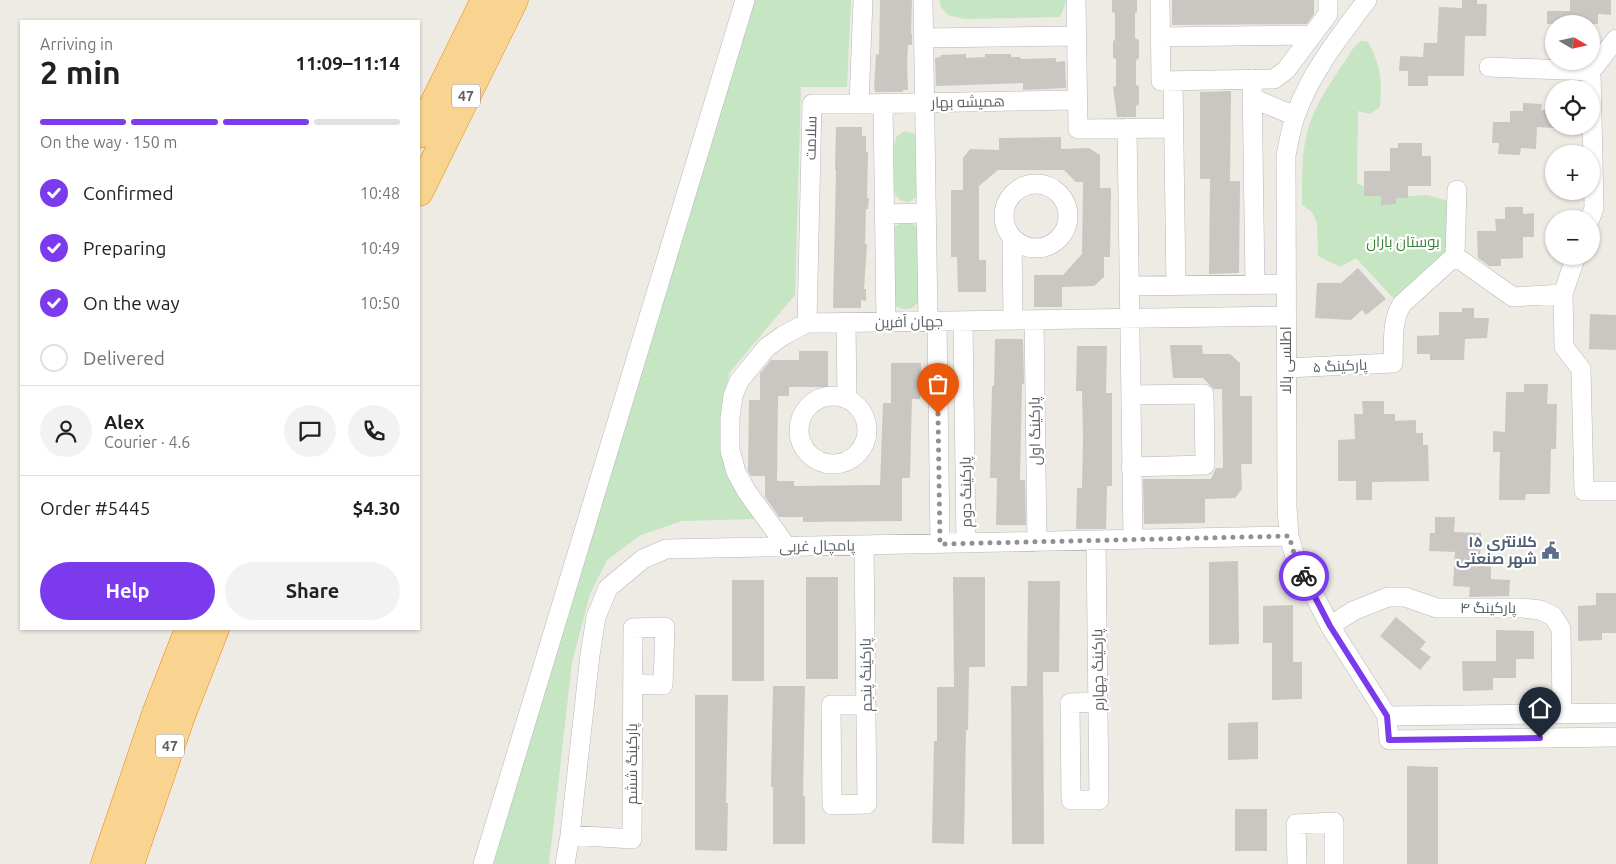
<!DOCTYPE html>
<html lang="en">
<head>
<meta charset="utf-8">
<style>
	body { margin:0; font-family:Ubuntu,Cairo,sans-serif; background:#f2f2f2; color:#202124; height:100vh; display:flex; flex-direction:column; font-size:19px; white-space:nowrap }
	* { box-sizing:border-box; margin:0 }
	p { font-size:16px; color:#757577 }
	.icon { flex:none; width:28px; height:28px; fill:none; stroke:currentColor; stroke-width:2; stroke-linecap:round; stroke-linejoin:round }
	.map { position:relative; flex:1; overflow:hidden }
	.side { position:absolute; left:20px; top:20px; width:400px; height:610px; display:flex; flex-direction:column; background:#fff; border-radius:0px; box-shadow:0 1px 4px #0004 }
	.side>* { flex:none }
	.needle { width:32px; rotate:99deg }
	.tools { position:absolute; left:1545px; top:15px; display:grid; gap:10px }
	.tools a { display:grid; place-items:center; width:55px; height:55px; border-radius:50%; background:#fff; box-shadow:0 1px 4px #0004; font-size:25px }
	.pin { position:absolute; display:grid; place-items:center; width:42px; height:42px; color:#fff; margin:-51px -21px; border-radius:50% 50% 50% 0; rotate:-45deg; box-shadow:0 0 5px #0007 }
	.pin .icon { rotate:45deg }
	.courier { position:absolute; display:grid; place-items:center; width:50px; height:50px; margin:-25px; border:4px solid #7c3aed; border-radius:50%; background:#fff; color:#222; box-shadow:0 1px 6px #0007 }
	.head em { font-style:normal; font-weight:600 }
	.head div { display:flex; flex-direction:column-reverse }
	.head { display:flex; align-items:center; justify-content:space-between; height:85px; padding:0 20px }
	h1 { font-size:32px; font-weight:600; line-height:38px }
	.bar { display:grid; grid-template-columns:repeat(4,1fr); gap:8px 5px; align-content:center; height:60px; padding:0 20px }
	.bar i { height:6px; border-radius:4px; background:#e0e0e0 }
	.bar .on { background:#7c3aed }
	.bar p { grid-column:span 4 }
	.line { display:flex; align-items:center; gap:12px; padding:0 20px; border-top:1px solid #e0e0e0 }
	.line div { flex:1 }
	.round { display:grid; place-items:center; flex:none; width:52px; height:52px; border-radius:26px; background:#f2f2f2 }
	ol { padding:0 20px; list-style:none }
	li { display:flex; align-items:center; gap:15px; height:55px }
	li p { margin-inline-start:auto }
	li .icon { padding:5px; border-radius:50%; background:#7c3aed; color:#fff; stroke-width:4 }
	li:last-child { color:#757577 }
	li i { width:28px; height:28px; border:2px solid #e0e0e0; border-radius:50% }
	.primary-button { display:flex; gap:10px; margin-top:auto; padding:10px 20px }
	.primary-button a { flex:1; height:58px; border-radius:30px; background:#7c3aed; color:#fff; font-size:20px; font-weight:600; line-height:58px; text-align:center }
	.primary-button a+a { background:#f2f2f2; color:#202124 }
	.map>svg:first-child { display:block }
	.green { fill:#c6e5c2 }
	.building { fill:#cac6c2 }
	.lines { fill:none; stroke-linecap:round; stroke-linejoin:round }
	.minor-casing { stroke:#b5b7bb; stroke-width:20 }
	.highway-casing { stroke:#eb8a08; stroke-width:29 }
	.minor { stroke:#fff; stroke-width:19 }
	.highway { stroke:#f9d390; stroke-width:28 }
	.done { stroke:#8f9191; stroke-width:5; stroke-dasharray:0 9 }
	.route { stroke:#7c3aed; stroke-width:6 }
	.labels { text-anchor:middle; stroke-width:4.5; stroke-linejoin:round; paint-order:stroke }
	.shield { fill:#fff; stroke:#8d9092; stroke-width:1 }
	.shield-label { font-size:14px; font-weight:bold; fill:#5c6164 }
	.street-label { font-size:15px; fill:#5c6164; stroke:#fff }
	.park-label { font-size:15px; fill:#3c8137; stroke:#fff }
	.service-label { font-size:15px; font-weight:bold; fill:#4e5e75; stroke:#fff; text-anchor:end }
</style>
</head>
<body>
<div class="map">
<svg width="1616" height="864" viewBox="0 0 1616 864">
	<rect width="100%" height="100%" fill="#eeebe4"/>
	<path class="green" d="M741,0H851L847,87H801L795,295L730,372L722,401L720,446L728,474L756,519L682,521L641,535L607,560L590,594L572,663L549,864H478Z
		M940,0H1067L1060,17L964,19L948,15L940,6Z
		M1361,41L1368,42C1381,66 1382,79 1380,107L1370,114L1358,111L1357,183L1386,198L1426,195L1457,203L1443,263L1410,297L1394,299L1356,258L1340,267L1318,256L1317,223L1312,212L1302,205C1302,179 1301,145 1311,120C1321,94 1339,71 1354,47Z
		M905,131L913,133L917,136V197L909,202C904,202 899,200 896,195C891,187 892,144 897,136Z
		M903,222L913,224L917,228L920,299C914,311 903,312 893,304V228Z"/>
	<path class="building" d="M880,0H912L911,34H912V45H908L907,64L908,90H903V92H875V89H874L876,54L879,55Z
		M1112,0H1137V12L1135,13V38L1139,40V58L1136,60V85L1139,86V104L1136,106V117H1117L1113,87L1116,86V59L1113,58V41L1115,40V13L1112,12Z
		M1172,0H1314V14L1307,24L1172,25Z
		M1462,0H1477V4H1487L1486,36H1465L1464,76H1428V86H1408V71H1399L1400,56L1423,57L1424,43H1437L1439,7L1462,8Z
		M1570,0H1611V15L1598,14V24H1547V11H1570Z
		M966,54V58L985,57V54H1011V57H1020L1021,59L1056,58V62L1065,61L1066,88L1023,90V83L936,86L935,58L940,57L941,55Z
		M1231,91L1230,181H1240L1239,273L1209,274L1210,179H1200V92Z
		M1523,103L1542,104L1541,110H1554V128L1537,127L1536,149L1521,148L1520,155L1498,154L1499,143H1492L1493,122H1510V111H1523Z
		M836,127H862V136H866V152H868L867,198H869L868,209H866L865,244H867L864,289H866V301L861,300V308H833L836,170H835Z
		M1061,137V149L1089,148L1100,155V188H1111L1110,257H1104V277L1094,286L1062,287V307H1034V275H1063L1082,254L1083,182H1076L1064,170H998L979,186V260H986V292H958L957,257H951V190H963V158L970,149L999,150V138Z
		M1398,143H1422V156H1431V186H1408V198H1396V204L1381,205V196H1364V171H1390V148H1398Z
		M1505,207H1523V214L1534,213V237H1523V258L1501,259V266H1489L1478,258L1477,231H1496L1495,219H1505Z
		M1358,268L1386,299L1366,315L1362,310L1351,320L1315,318L1317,283H1341Z
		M1462,308H1474V318H1489L1487,338L1465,339L1464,360H1430V354H1417V336L1439,335V312H1462Z
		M1590,314L1616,315V350L1589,349Z
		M995,339H1023L1024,384H1022L1020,480H1025L1026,525H996L997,478H990L992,386H994Z
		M1170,345H1202L1203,354H1230L1240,363V396H1252V464H1241L1242,489L1235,498L1205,499V523L1144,524L1143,479H1211L1216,468H1223L1222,389H1214L1203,378H1173Z
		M1077,346H1107L1106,393H1112V486H1107L1106,529H1076L1077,488H1082L1083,438L1082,391H1076Z
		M799,351H828V387H789V396H778L777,481H794V486L880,485L883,403H891V363H921L920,399H912L910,478H902V521L803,522V517H779L765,497V476H751L748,471L749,400H760V373L771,360H799Z
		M1524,384H1548L1547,404H1557L1556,449H1551L1550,494H1526L1525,500H1499L1500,452H1493V431L1505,432L1506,392H1524Z
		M1362,401H1384V414H1395V421L1416,420V433H1423V445H1428L1429,481L1372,482V500H1356V481H1338V440L1355,439L1354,414H1363Z
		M1435,517H1455L1454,532L1481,533L1480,561L1491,562V579L1510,580L1509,596L1469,597L1470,587L1453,586L1455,552L1429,551L1430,533H1435Z
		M1238,561L1239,644L1209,645V562Z
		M806,577H838V679H806Z
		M953,577H985V667H969L968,730H966L964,844L932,843L934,741H937V687H954Z
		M732,580H764V681H732Z
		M1028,581H1060L1059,672H1043L1044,844H1012L1011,686H1027Z
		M1596,593H1616V633H1602V640L1578,641V606L1596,605Z
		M1293,605V662H1302V699L1272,700V643H1263V606Z
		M1396,617L1426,642L1420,649L1431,657L1420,670L1380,636Z
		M1496,630L1534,631V659H1516V678H1493V690L1463,691L1462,661H1496Z
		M773,686H805L803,796H805V844H773V787H771Z
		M695,695H728L726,803H728L727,851L695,850Z
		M1258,722V759L1228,760V723Z
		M1407,766L1438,767V864H1407Z
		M1235,809H1267V851H1235Z"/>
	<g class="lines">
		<defs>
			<path id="minor" d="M923,0L928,321
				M1076,0L1078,129L1174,128
				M1160,0L1161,81L1274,79L1286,70L1328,14V0
				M1367,0C1340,36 1311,72 1296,114C1291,127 1289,142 1286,155L1287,507L1289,536L1296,560L1330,626L1387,716L1389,740L1616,737
				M1160,37L1312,35
				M924,38L1076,36
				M1489,67L1591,71
				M1252,79L1255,284
				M1173,81L1176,285
				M1252,98L1295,116
				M883,103L886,322
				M859,104L1077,100
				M1127,128L1133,539
				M1004 216a32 32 0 1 1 64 0a32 32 0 1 1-64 0Z
				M885,214L926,213
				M1590,219L1594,208L1591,71L1616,39
				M1012,237L1013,320
				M1455,256L1513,297L1563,294
				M1576,256L1563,294L1564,347L1581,369L1584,491H1616
				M1129,286L1287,284
				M1034,320L1037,542
				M937,321L940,543
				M963,321L966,543
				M846,322L847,399
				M807,323L812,104H859L863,0
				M1286,368L1393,363C1394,343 1391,321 1402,304L1455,256L1457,190
				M1131,395L1204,394L1205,465L1131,467
				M799 430a34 34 0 1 1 68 0a34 34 0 1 1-68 0Z
				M1096,540L1099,800H1071L1070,703L1098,702
				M864,545L867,804L832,805L831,705H866
				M787,547L747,492L736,472L730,450V418L733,396L739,381L767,347L784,335L807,323L1286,316
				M1330,626L1353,611L1388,597H1405L1437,608H1523L1540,610L1553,616L1561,629L1562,714
				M1387,716L1616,713
				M570,835L632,839L633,628L665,627L663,685L633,684
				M483,864L745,0
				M565,864L570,835L590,655L596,617L608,588L643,559L666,549L1289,536
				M1297,864L1296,824L1334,822V864"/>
			<path id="highway" d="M419,134L485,0
				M419,192L514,0
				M105,864L157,711L189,629
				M130,864L181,716L215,629"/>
		</defs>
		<use href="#minor" class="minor-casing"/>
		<use href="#highway" class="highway-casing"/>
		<use href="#minor" class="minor"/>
		<use href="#highway" class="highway"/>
	</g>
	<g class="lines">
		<path class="done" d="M938,414L940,544L1289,536L1296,560L1304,576"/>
		<path class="route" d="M1304,576L1330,626L1387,716L1389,740L1540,738"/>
	</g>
	<defs>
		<symbol id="civic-bare" viewBox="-9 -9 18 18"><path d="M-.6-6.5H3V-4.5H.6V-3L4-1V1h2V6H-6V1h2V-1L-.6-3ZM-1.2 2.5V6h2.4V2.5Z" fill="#5c6f8a" stroke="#fff" stroke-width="2.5" paint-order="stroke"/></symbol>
	</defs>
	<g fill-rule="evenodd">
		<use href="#civic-bare" x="1538" y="538" width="25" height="25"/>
	</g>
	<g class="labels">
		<g class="shield">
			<rect x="452" y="84.5" width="28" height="23" rx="4"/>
			<rect x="156" y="734.5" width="28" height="23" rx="4"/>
		</g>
		<g class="shield-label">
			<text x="466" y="101">47</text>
			<text x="170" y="751">47</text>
		</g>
		<g class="street-label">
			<text transform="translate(968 102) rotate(-1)" y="5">همیشه بهار</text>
			<text transform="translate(811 138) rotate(-89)" y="5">سلامت</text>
			<text transform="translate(909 322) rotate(-1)" y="5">جهان آفرین</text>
			<text transform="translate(1286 360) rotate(-90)" y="5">اطلسی بالا</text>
			<text transform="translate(1340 366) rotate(-3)" y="5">پارکینگ ۵</text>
			<text transform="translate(1035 431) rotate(-91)" y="5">پارکینگ اول</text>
			<text transform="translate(966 492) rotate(-91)" y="5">پارکینگ دوم</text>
			<text transform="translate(817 546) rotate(-1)" y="5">پامچال غربی</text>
			<text x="1488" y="613">پارکینگ ۴</text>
			<text transform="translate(1098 670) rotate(-91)" y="5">پارکینگ چهارم</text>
			<text transform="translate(866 675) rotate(-91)" y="5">پارکینگ پنجم</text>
			<text transform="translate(632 764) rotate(-90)" y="5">پارکینگ ششم</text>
		</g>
		<g class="park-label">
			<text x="1403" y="247">بوستان باران</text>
		</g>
		<g class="service-label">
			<text x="1537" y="547">کلانتری ۱۵<tspan x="1537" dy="17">شهر صنعتی</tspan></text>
		</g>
	</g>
</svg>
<div class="tools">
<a><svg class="needle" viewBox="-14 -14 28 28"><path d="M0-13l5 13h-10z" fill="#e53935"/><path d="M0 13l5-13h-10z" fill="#757577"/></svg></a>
<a><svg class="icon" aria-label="locate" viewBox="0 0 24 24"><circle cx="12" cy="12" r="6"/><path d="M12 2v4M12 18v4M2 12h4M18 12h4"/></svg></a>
<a>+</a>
<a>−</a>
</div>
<div class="pin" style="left:938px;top:414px;background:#ea580c"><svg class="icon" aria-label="bag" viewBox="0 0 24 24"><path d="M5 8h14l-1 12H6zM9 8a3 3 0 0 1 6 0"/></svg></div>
<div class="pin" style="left:1540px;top:738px;background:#1f2937"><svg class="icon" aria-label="home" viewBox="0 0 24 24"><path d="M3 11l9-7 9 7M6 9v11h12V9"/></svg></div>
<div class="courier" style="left:1304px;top:576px"><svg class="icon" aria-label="bike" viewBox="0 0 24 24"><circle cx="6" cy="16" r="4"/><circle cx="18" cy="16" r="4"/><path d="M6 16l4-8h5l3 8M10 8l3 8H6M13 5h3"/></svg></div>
<section class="side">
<div class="head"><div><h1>2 min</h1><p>Arriving in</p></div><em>11:09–11:14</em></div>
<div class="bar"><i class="on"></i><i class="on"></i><i class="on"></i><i></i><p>On the way · 150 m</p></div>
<ol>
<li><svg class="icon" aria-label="check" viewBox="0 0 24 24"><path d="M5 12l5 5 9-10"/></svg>Confirmed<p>10:48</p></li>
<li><svg class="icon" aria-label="check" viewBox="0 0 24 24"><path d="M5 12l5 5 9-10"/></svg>Preparing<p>10:49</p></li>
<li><svg class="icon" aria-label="check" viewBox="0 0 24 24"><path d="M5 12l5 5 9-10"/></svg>On the way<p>10:50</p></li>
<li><i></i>Delivered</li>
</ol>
<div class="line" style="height:90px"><a class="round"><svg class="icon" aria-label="person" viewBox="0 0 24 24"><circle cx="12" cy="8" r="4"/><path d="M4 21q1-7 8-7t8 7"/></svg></a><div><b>Alex</b><p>Courier · 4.6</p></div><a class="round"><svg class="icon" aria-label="chat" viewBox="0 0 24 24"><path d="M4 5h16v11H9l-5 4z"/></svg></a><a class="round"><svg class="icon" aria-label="phone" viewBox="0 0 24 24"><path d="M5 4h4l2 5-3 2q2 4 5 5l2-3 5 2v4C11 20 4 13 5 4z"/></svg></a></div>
<div class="line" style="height:65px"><div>Order #5445</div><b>$4.30</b></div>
<div class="primary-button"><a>Help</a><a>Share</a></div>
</section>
</div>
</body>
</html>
